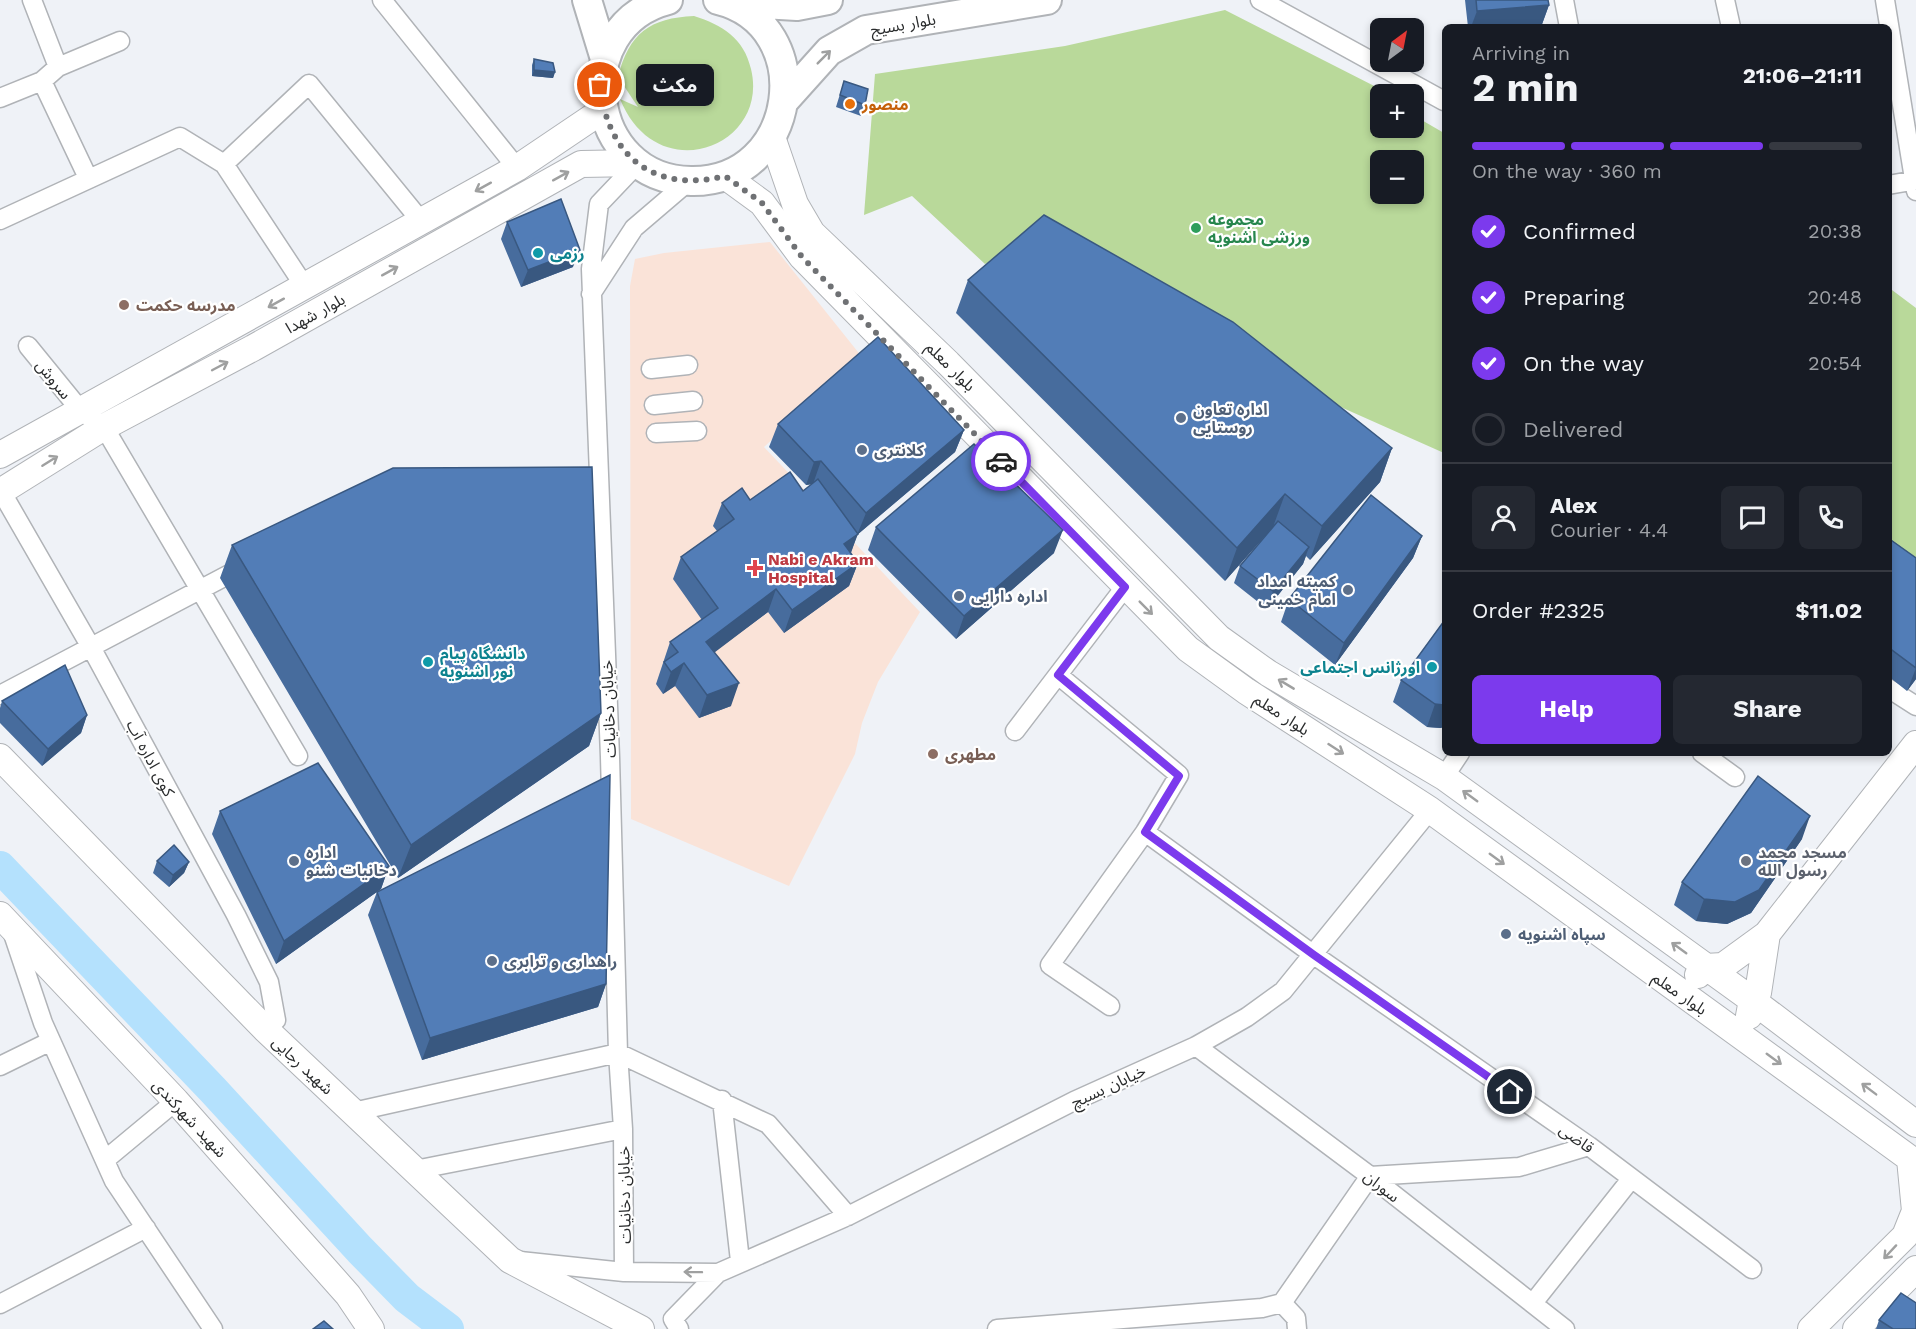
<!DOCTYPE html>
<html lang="en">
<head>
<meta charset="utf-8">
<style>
	body { margin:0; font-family:"Work Sans","Noto Sans Arabic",sans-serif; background:#242831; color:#f1f3f6; height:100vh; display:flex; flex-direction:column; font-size:22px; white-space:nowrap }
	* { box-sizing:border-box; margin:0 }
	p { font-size:20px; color:#9ea1a6 }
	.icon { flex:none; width:33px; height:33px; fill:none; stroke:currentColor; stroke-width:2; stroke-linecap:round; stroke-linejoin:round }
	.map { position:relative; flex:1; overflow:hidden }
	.side { position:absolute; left:1442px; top:24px; width:450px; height:732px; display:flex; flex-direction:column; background:#171b24; border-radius:9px; box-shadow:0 3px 9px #0003 }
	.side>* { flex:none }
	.needle { width:39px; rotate:32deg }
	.fabs { position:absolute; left:1370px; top:18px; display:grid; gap:12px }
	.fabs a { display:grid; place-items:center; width:54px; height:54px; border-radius:9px; background:#171b24; box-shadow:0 3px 9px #0003; font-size:30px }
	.pin { position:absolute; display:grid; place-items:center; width:51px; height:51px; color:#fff; margin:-26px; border:3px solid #fff; border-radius:50%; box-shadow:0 2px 6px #0007 }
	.courier { position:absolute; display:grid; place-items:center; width:60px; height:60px; margin:-30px; border:4px solid #7c3aed; border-radius:50%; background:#fff; color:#222; box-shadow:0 2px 8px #0007 }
	.bubble { position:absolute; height:42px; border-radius:9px; background:#171b24; box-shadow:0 3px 9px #0003; font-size:20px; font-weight:700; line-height:42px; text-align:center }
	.headline em { font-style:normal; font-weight:700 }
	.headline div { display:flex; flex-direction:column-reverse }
	.headline { display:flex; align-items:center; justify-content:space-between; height:102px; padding:0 30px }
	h1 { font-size:39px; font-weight:700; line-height:45px }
	.bar { display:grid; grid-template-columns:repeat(4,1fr); gap:9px 6px; align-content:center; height:72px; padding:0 30px }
	.bar i { height:8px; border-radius:4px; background:#363941 }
	.bar .active { background:#7c3aed }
	.bar p { grid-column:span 4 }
	.line { display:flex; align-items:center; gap:15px; padding:0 30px; border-top:2px solid #363941 }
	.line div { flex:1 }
	.round { display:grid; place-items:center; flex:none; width:63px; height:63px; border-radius:9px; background:#242831 }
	ol { padding:0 30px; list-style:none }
	li { display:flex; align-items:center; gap:18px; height:66px }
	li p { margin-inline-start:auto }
	li .icon { padding:6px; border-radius:50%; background:#7c3aed; color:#fff; stroke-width:4 }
	li:last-child { color:#9ea1a6 }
	li i { width:33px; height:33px; border:3px solid #363941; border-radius:50% }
	.button { display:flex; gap:12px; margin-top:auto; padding:12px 30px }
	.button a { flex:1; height:69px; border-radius:9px; background:#7c3aed; color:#fff; font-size:24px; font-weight:700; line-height:69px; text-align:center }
	.button a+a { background:#242831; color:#f1f3f6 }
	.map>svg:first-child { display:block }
	.medical { fill:#fae3d8 }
	.green { fill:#b9d99a; fill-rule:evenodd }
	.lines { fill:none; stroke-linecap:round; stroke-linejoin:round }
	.river { stroke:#b4e1fd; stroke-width:32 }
	.street-casing { stroke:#b0b3b7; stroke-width:21 }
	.secondary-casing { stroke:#b0b3b7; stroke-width:28 }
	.primary-casing { stroke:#b0b3b7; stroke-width:32 }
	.street { stroke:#fff; stroke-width:18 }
	.secondary { stroke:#fff; stroke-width:26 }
	.primary { stroke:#fff; stroke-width:28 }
	.wall { fill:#476c9d }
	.shaded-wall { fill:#395880 }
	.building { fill:#527db7; stroke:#395880; stroke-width:1.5 }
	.oneway { stroke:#9fa0a0 }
	.done { stroke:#6f7174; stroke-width:6; stroke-dasharray:0 10.8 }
	.route { stroke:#7c3aed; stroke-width:8 }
	.food-dot { fill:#e8710a; stroke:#fff; stroke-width:2 }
	.leisure-dot { fill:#2e9e5b; stroke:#fff; stroke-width:2 }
	.culture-dot { fill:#0f9aa8; stroke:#fff; stroke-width:2 }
	.education-dot { fill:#8d6e63; stroke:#fff; stroke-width:2 }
	.service-dot { fill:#5c6f8a; stroke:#fff; stroke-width:2 }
	.health-dot { fill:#e0444e; stroke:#fff; stroke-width:2 }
	.worship-dot { fill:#6b7280; stroke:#fff; stroke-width:2 }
	.labels { text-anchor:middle; stroke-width:4.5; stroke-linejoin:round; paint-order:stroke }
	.street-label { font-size:16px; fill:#2a2c2d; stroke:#fff }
	.food-label { font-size:16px; font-weight:bold; fill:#c56008; stroke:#fff; text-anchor:start }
	.leisure-label { font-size:16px; font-weight:bold; fill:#27864d; stroke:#fff; text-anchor:start }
	.culture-label { font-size:16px; font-weight:bold; fill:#0d838f; stroke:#fff; text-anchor:start }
	.education-label { font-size:16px; font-weight:bold; fill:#785e54; stroke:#fff; text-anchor:start }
	.service-label { font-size:16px; font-weight:bold; fill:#4e5e75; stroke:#fff; text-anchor:start }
	.health-label { font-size:16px; font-weight:bold; fill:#be3a42; stroke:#fff; text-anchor:start }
	.worship-label { font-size:16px; font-weight:bold; fill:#5b616d; stroke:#fff; text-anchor:start }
</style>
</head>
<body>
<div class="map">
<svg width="1916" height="1329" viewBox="0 0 1916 1329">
	<rect width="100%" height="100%" fill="#eff2f7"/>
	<path class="medical" d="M770,242L862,357L764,447L920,612L878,682L862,723L855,754L789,886L631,819L630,286L635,259L664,253Z"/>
	<path class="green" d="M1225,10L1390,94H1380V128H1413V115L1444,133V453L1298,388L1030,241L985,264L912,196L864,215L875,74L1065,46ZM1380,160H1413V194H1380Z
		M694,16C722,25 744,38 751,69C770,147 657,190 620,99L638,107L618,77C629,33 650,18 694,16Z
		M1888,287L1916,308V582L1889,562Z"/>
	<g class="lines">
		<path class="river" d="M0,867L213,1090L360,1250L407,1298L448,1329"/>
		<defs>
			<path id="street" d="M32,0L58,67
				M382,0L517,168
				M1260,0L1444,101
				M1564,0L1569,27
				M1725,0L1731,27
				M1885,0L1916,191
				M42,81L88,178
				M0,98L42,81L58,67L120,41
				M224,164L309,84L421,221
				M1888,185L1916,180
				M0,220L180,137L224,164L305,287
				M591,294L634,228L689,181
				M28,346L81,411L104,427L298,756
				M651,369L688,365
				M654,405L693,401
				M656,433L697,431
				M1,491L92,649L236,915L269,982L276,1020L265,1029
				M1058,675L1179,775L1145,832L1050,965L1110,1006
				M1888,688L1916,706
				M0,695L243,567
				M1015,731L1125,587
				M1702,753L1735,777
				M1444,777L1460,753
				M1145,832L1314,955L1589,1146L1752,1269
				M12,931L43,1023L114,1181L213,1329
				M1196,1046L1370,1176L1565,1329
				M0,1066L51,1041
				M722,1100L740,1261
				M353,1112L618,1053L768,1124L848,1216
				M105,1160L176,1101
				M415,1170L623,1129
				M520,1261L624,1272L718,1273L673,1319L679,1329
				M624,1272L623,1129L618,1053L610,757L591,269L599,204L638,163
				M718,1273L848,1216L1074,1101L1196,1046L1247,1017L1283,991L1430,810
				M1282,1303L1370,1176L1519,1167L1589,1146
				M1282,1303L1296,1318L1297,1329
				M1533,1303L1631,1179
				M0,1304L146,1228
				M997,1329L1262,1308L1282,1303"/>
			<path id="secondary" d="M772,137L795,204L812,233L948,363L1219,638L1268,673L1444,777L1752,1000L1916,1124
				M725,176L762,203L802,257L1188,649L1246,691L1430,810L1916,1163
				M0,455L517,168L603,110
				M0,492L104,427L253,348L581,164L638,163
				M0,757L265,1029L510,1260L641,1329
				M0,915L176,1101L348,1295L371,1329
				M1767,934L1916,744
				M1698,975L1705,967L1723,966L1767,934L1758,993L1752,1000L1749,1016
				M1811,1329L1905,1236L1915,1211L1910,1159
				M1856,1329L1916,1269"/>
			<path id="primary" d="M587,0L605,59
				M668,0C567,26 586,180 691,181C799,183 820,25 718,0
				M729,2L797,6L828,0
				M785,100L829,51L866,30L1047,0"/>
		</defs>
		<use href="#street" class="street-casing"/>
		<use href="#secondary" class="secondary-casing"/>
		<use href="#primary" class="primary-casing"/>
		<use href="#street" class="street"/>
		<use href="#secondary" class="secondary"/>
		<use href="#primary" class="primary"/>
	</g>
	<path class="wall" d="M1465,0H1548L1549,5L1541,27H1468Z
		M534,59L555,72L553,78L532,76V65Z
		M844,81L865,105L861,116L836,107Z
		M507,222L573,267L521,287L501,239Z
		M968,280L1392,448L1380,482L1310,560L1306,556L1303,564L1267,609L1234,583L1240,566L1270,530L1225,581L956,313Z
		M778,424L964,430L955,452L857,535L851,553L858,563L849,586L784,633L768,612L714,652L731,706L699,718L675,686L663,694L656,684L670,642L702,620L673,579L681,557L717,531L713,526L722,503L750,500L803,491L812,484L806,485L769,447Z
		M876,527L1054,553L956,639L868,550Z
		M1422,536L1413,558L1335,665L1281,622L1289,599Z
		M1889,538L1916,558V679L1907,691L1888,676Z
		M232,545L601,713L589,746L398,878L220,578Z
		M1444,621V726L1441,728L1427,727L1393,702L1401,680Z
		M2,701L87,715L81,733L42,766L0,723V708Z
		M220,811L389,866L381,889L276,964L212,834Z
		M1802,839L1751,913L1727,924L1696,921L1674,905L1682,882Z
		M157,861L189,862L184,873L169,887L153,873Z
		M377,892L606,984L598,1007L422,1060L368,915Z
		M1879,1320L1916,1329H1876Z"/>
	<path class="shaded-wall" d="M1549,5L1541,27H1471L1477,11Z
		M534,70L555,72L553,78L532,76Z
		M580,250L573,267L521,287L528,270Z
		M964,430L955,452L857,535L866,513Z
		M1392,448L1380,482L1310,560L1322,526Z
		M821,461L813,484L806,485L814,462Z
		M1285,494L1273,527L1225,581L1237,548Z
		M1063,530L1054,553L956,639L964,616Z
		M858,534L849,557L844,544Z
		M1422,536L1413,558L1335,665L1344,643Z
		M1309,547L1303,564L1267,609L1273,591Z
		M858,563L849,586L784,633L792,610Z
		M776,589L768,612L698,665L706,642Z
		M684,663L675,686L663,694L671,672Z
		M1916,667V679L1907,691L1916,668Z
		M739,683L731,706L699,718L707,695Z
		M1435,704L1444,705V726L1441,728L1427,727Z
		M601,713L589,746L398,878L411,845Z
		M87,715L81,733L42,766L48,749Z
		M1810,816L1802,839L1751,913L1727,924L1696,921L1704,899Z
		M189,862L184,873L169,887L173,875Z
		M389,866L381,889L276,964L284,941Z
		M606,984L598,1007L422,1060L430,1038Z"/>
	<path class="building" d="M1476,0H1548L1549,5L1477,11Z
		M534,59L553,63L555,72L534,70Z
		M844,81L868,89L865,105L840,95Z
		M561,199L580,250L528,270L507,222Z
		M1044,215L1233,322L1392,448L1322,526L1285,494L1237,548L968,280Z
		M878,337L964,430L866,513L821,461L814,462L778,424Z
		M974,444L1063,530L964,616L876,527Z
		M592,467L601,713L411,845L232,545L393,468Z
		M790,472L803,491L818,479L858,534L844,544L858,563L792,610L776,589L706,642L739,683L707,695L684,663L671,672L664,662L678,652L670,642L718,608L681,557L734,519L722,503L742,488L750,500Z
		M1371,495L1422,536L1344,643L1289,599Z
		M1278,521L1309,547L1273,591L1240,566Z
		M1888,538L1916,558V668L1888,647Z
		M1444,621V705L1435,704L1401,680Z
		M65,665L87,715L48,749L2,701Z
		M318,763L389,866L284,941L220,811Z
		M610,775L606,984L430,1038L377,892Z
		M1758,776L1810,816L1759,890L1735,902L1704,899L1682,882Z
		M174,845L189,862L173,875L157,861Z
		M1901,1293L1916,1303V1329H1893L1879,1320Z
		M324,1321L333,1329H313Z"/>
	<defs><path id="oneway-shaft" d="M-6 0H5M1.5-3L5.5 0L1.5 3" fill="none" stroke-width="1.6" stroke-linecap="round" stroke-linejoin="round" transform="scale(1.5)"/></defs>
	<g class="oneway">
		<use href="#oneway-shaft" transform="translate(824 57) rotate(-45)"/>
		<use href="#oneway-shaft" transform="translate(561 176) rotate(-29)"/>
		<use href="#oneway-shaft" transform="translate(483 187) rotate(151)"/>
		<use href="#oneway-shaft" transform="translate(390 271) rotate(-29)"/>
		<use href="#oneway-shaft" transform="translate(276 303) rotate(151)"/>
		<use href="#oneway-shaft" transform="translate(220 366) rotate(-28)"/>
		<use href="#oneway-shaft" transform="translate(50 461) rotate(-32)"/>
		<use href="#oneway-shaft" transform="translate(1146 608) rotate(45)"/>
		<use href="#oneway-shaft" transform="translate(1286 684) rotate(-149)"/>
		<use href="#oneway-shaft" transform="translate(1336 749) rotate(33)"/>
		<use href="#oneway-shaft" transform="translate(1470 796) rotate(-144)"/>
		<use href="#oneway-shaft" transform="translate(1497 859) rotate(36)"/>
		<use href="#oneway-shaft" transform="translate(1679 948) rotate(-144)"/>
		<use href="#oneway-shaft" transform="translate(1774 1059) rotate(36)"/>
		<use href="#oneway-shaft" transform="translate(1869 1089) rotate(-143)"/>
		<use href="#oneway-shaft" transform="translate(1890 1252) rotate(133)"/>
		<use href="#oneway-shaft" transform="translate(693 1272) rotate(-179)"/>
	</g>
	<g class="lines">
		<path class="done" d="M600,85C607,156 654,194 725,176L762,203L802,257L1001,461"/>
		<path class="route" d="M1001,461L1125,587L1058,675L1179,776L1145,832L1314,955L1510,1092"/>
	</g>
	<circle class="food-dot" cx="850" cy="104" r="6"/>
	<circle class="leisure-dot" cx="1196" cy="228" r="6"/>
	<g class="culture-dot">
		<circle cx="538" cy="253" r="6"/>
		<circle cx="428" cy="662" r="6"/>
		<circle cx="1432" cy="667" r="6"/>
	</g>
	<g class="education-dot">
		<circle cx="124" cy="305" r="6"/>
		<circle cx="933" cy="754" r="6"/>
	</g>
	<g class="service-dot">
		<circle cx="1181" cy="418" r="6"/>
		<circle cx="862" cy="450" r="6"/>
		<circle cx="1348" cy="590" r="6"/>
		<circle cx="959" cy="596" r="6"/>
		<circle cx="294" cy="861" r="6"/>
		<circle cx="1506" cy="934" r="6"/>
		<circle cx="492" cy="961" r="6"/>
	</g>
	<path class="health-dot" d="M752 559h6v6h6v6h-6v6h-6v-6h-6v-6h6z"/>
	<circle class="worship-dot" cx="1746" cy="861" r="6"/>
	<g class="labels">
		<g class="street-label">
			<text transform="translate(903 24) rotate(-10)" y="6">بلوار بسیج</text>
			<text transform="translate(315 313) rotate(-29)" y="6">بلوار شهدا</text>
			<text transform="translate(951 366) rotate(45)" y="6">بلوار معلم</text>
			<text transform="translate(54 379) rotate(51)" y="6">سروش</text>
			<text transform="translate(608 709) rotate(-92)" y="6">خیابان دخانیات</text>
			<text transform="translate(1282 714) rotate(33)" y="6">بلوار معلم</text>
			<text transform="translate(151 758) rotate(62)" y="6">کوی اداره آب</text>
			<text transform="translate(1680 993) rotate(35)" y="6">بلوار معلم</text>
			<text transform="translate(303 1065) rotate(43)" y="6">شهید رجایی</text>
			<text transform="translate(1108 1086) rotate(-25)" y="6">خیابان بسبچ</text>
			<text transform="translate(190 1118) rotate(47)" y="6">شهید شهرکندی</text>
			<text transform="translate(1577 1138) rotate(36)" y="6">قاضی</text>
			<text transform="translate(1382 1186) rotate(38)" y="6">سوران</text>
			<text transform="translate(624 1195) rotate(-91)" y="6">خیابان دخانیات</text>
		</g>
		<g class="food-label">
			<text x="862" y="110">منصور</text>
		</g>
		<g class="leisure-label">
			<text x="1208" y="225">مجموعه<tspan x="1208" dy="18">ورزشی اشنویه</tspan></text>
		</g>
		<g class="culture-label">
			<text x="550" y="259">رزمی</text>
			<text x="440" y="659">دانشگاه پیام<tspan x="440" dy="18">نور اشنویه</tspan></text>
			<text x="1420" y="673" text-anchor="end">اورژانس اجتماعی</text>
		</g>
		<g class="education-label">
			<text x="136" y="311">مدرسه حکمت</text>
			<text x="945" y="760">مطهری</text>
		</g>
		<g class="service-label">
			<text x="1193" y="415">اداره تعاون<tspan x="1193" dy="18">روستایی</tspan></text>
			<text x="874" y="456">کلانتری</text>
			<text x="1336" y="587" text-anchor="end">کمیته امداد<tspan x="1336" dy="18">امام خمینی</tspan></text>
			<text x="971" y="602">اداره دارایی</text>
			<text x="306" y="858">اداره<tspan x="306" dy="18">دخانیات شنو</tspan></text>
			<text x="1518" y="940">سپاه اشنویه</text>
			<text x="504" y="967">راهداری و ترابری</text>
		</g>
		<g class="health-label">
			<text x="768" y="565">Nabi e Akram<tspan x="768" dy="18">Hospital</tspan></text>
		</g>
		<g class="worship-label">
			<text x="1758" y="858">مسجد محمد<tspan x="1758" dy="18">رسول الله</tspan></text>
		</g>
	</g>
</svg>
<div class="fabs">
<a><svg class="needle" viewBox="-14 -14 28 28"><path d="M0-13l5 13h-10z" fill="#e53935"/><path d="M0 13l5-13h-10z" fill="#9ea1a6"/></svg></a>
<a>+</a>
<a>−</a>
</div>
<div class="pin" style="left:600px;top:85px;background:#ea580c"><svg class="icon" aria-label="bag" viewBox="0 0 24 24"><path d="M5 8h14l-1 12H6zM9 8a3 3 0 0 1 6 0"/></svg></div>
<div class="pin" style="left:1510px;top:1092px;background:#1f2937"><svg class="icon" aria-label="home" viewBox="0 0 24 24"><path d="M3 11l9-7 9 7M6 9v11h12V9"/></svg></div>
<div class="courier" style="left:1001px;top:461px"><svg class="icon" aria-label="car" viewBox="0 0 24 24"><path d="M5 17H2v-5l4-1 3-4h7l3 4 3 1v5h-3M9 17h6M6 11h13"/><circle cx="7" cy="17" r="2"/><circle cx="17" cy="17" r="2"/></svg></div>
<div class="bubble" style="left:636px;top:64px;width:78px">مکث</div>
<section class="side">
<div class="headline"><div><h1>2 min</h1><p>Arriving in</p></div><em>21:06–21:11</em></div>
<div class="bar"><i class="active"></i><i class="active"></i><i class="active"></i><i></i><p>On the way · 360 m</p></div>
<ol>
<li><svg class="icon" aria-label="check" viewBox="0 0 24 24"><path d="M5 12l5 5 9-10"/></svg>Confirmed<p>20:38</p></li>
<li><svg class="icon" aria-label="check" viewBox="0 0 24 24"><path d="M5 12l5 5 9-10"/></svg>Preparing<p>20:48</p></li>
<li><svg class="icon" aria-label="check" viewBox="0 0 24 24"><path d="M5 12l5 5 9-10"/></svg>On the way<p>20:54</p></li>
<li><i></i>Delivered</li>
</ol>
<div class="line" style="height:108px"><a class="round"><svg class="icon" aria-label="person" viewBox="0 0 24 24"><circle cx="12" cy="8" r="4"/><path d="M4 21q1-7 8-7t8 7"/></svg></a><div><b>Alex</b><p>Courier · 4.4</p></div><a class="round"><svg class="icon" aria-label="chat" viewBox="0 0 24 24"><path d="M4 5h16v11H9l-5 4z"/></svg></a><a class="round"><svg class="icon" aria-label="phone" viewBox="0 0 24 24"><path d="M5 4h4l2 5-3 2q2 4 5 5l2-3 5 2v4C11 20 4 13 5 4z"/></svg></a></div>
<div class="line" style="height:78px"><div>Order #2325</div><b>$11.02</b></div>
<div class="button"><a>Help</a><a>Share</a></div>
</section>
</div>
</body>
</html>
